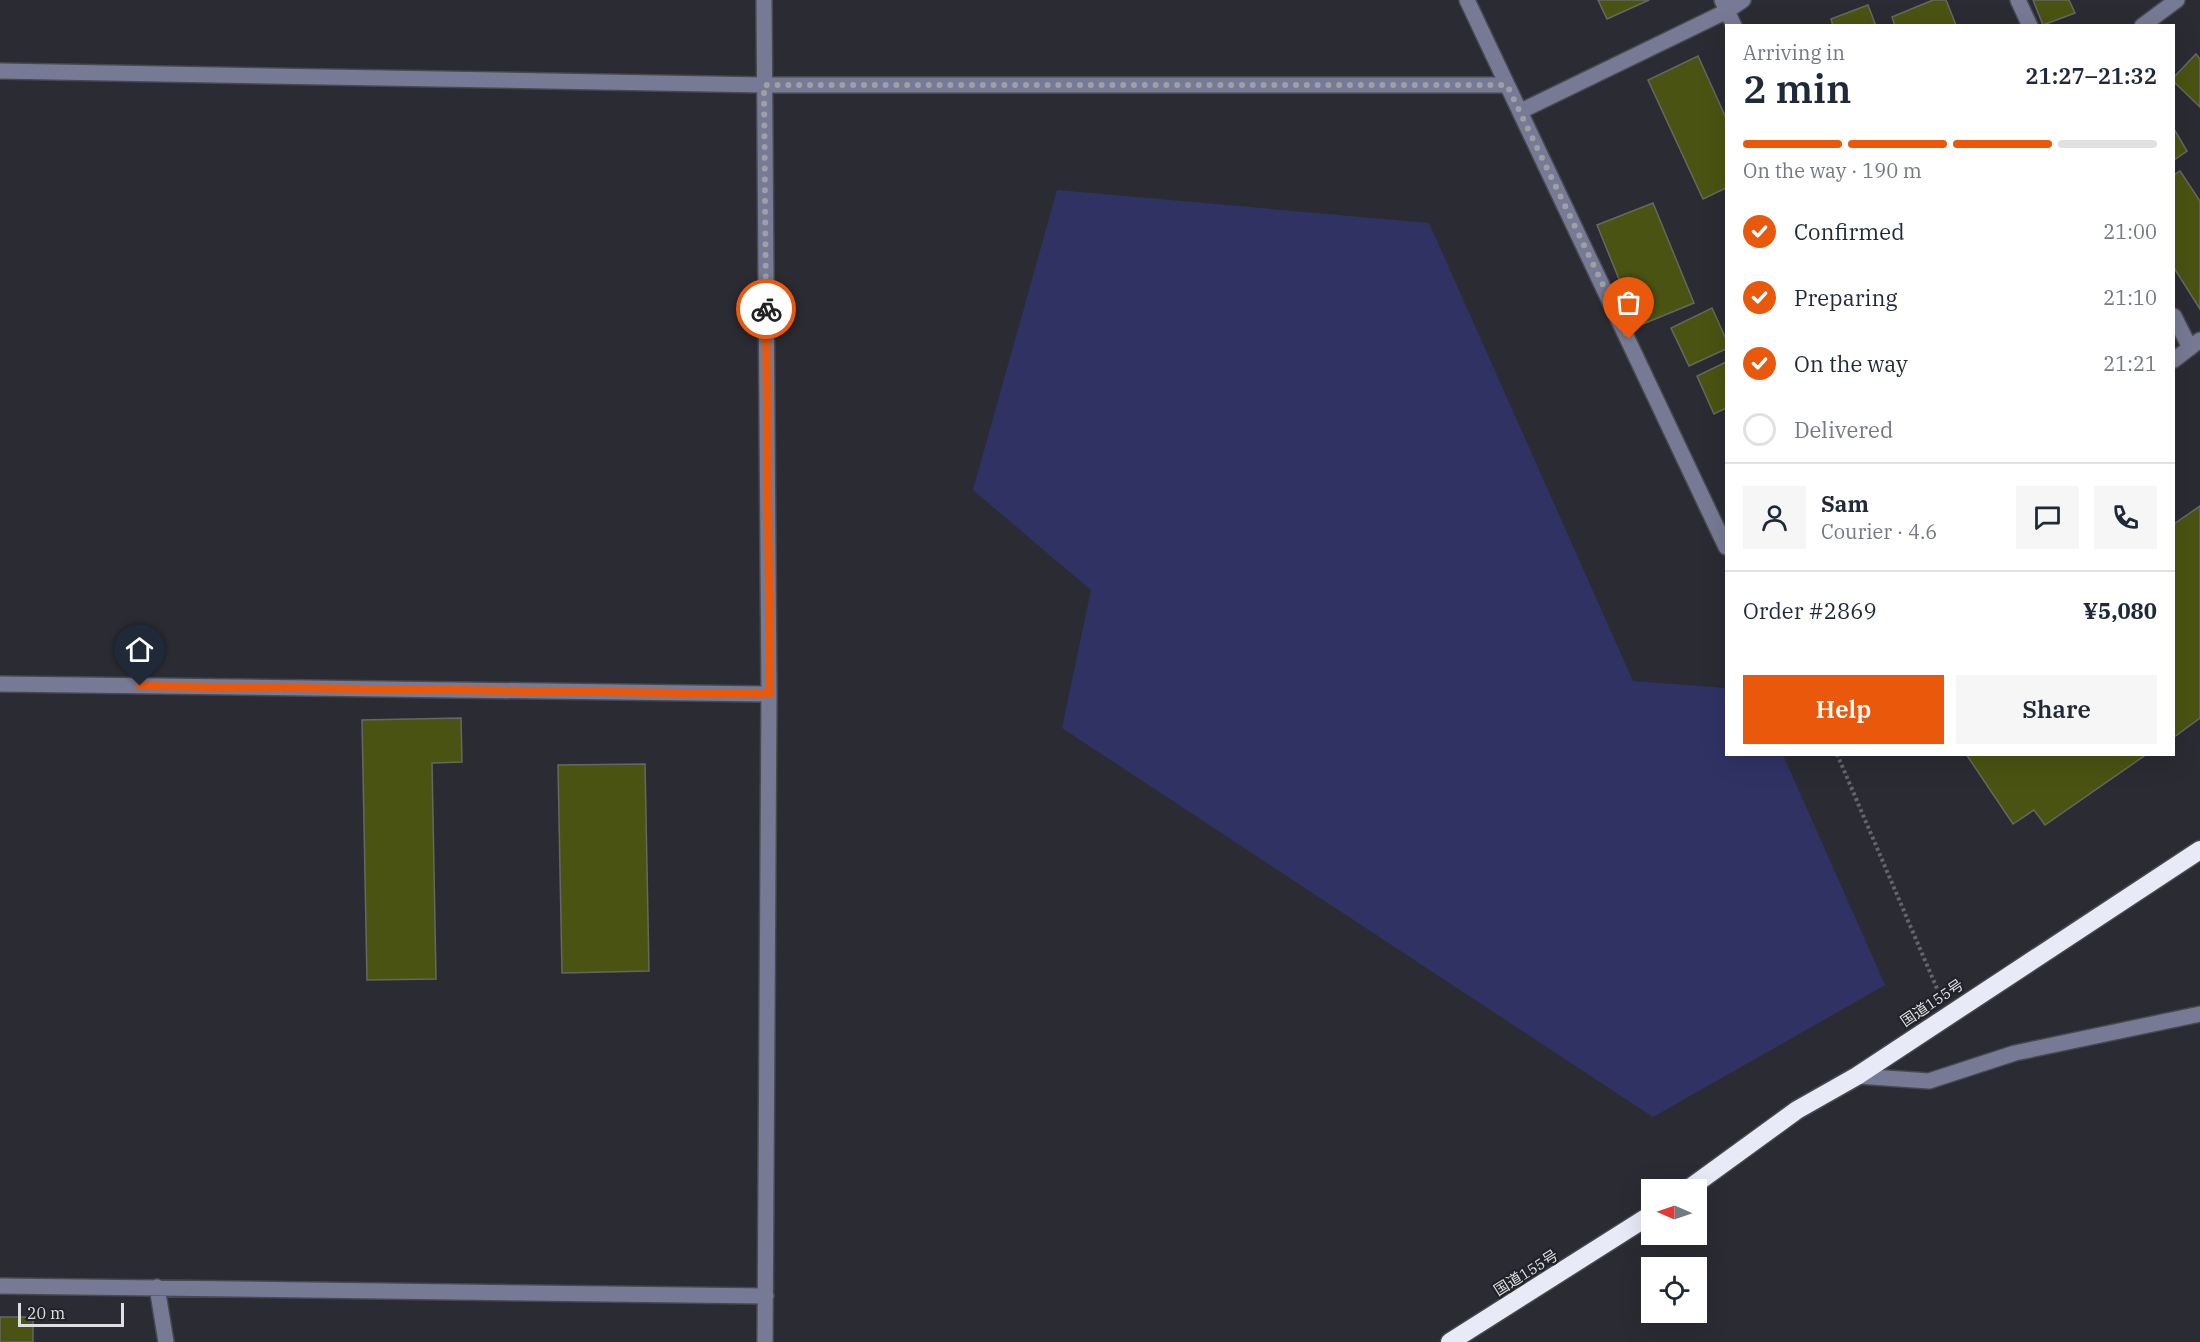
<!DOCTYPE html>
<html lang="en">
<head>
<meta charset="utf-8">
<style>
	body { margin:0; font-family:"IBM Plex Serif","Noto Sans JP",serif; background:#f6f6f7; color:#1f2937; height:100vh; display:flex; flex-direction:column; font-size:22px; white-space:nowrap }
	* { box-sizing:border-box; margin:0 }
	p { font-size:20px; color:#747a83 }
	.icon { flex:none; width:33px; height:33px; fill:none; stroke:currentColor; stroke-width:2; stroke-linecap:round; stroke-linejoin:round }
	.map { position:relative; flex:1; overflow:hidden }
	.sheet { position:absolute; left:1725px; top:24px; width:450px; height:732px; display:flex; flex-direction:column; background:#fff; border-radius:0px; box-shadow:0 6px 24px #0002 }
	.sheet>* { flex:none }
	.needle { width:39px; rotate:272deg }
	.tools { position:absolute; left:1641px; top:1179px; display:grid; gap:12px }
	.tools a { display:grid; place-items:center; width:66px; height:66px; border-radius:0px; background:#fff; box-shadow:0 6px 24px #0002; font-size:30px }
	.scale { position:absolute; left:18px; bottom:15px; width:106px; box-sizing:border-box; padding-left:6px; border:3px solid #dedfe3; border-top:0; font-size:16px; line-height:21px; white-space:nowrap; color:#dedfe3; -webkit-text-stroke:4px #222329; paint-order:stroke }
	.pin { position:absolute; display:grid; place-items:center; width:51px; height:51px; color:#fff; margin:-62px -26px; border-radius:50% 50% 50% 0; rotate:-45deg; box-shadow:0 0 6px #0007 }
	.pin .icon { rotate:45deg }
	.courier { position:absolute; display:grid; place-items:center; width:60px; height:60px; margin:-30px; border:4px solid #ea580c; border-radius:50%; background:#fff; color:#222; box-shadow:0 2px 8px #0007 }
	.summary em { font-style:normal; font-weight:600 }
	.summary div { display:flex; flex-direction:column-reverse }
	.summary { display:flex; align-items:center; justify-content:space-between; height:102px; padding:0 18px }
	h1 { font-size:39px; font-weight:600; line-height:45px }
	.bar { display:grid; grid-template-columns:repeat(4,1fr); gap:9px 6px; align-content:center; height:72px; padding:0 18px }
	.bar i { height:8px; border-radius:4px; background:#e0e1e3 }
	.bar .on { background:#ea580c }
	.bar p { grid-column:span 4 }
	.line { display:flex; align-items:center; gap:15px; padding:0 18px; border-top:2px solid #e0e1e3 }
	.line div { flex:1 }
	.round { display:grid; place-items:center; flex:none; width:63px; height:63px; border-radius:0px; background:#f6f6f7 }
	ol { padding:0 18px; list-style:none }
	li { display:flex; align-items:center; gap:18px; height:66px }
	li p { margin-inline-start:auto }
	li .icon { padding:6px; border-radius:50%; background:#ea580c; color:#fff; stroke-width:4 }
	li:last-child { color:#747a83 }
	li i { width:33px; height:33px; border:3px solid #e0e1e3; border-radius:50% }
	.cta { display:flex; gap:12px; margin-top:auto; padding:12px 18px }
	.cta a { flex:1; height:69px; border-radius:0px; background:#ea580c; color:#fff; font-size:24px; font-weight:600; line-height:69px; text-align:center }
	.cta a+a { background:#f6f6f7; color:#1f2937 }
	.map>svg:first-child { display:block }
	.green { fill:#303264 }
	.building { fill:#4a5311; stroke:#666860; stroke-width:1.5 }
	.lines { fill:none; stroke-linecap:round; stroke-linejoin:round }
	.minor-casing { stroke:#48494f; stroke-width:18 }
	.highway-casing { stroke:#48494f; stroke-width:21 }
	.path { stroke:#64656b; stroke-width:4; stroke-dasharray:3 3; stroke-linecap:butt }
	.minor { stroke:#767a94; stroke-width:15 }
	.highway { stroke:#e8eaf7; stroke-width:18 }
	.done { stroke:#9fa0a5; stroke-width:6; stroke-dasharray:0 10.8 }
	.route { stroke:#ea580c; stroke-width:8 }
	.labels { text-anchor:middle; stroke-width:4.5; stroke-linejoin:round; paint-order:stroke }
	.street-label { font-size:15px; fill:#dedfe3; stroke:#222329 }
</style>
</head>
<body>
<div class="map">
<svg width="2200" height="1342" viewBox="0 0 2200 1342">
	<rect width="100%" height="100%" fill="#2b2c33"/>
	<path class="green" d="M1057,190L1429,223L1633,681L1726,688V754L1783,755L1885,985L1653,1117L1062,728L1091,590L973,490Z"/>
	<path class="building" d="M1598,0H1649L1607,19Z
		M1933,0H1946L1956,25L1895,26L1892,17Z
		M2033,0H2069L2075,13L2043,25Z
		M1868,5L1876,26H1833L1831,19Z
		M2196,54L2200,59V107L2174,82V77Z
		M1698,56L1726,118V188L1703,199L1648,80Z
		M2174,129L2187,151L2174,160Z
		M2180,171L2200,201V309L2174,268V175Z
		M1653,203L1694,303L1638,326L1597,225Z
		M1712,308L1726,339V349L1689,366L1671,328Z
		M1726,362V408L1714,414L1697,376Z
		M2200,506V718L2174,737V524Z
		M461,718L462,762L432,763L436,979L367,980L362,720Z
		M1966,754H2147L2045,825L2034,810L2013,824Z
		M645,764L649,971L562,973L558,765Z
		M0,1317H33V1342H0Z"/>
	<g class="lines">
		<defs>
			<path id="minor" d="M764,0L769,694L765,1342
				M1467,0L1726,547
				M1722,0L1734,26
				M2018,0L2030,26
				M2142,26L2177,0
				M0,71L764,85H1507
				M1521,111L1727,11L1743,0
				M2174,316L2190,348
				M2174,360L2200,340
				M0,684L769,694
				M1857,1076L1929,1081L2015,1053L2200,1014
				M0,1286L766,1296
				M157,1287L166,1342"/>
			<path id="highway" d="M1687,1190L1797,1110L1857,1076L2200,850
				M1450,1342L1652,1214"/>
		</defs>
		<use href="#minor" class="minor-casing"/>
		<use href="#highway" class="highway-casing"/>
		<path class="path" d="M1837,754L1938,991"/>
		<use href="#minor" class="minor"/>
		<use href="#highway" class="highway"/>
	</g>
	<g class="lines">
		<path class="done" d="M766,309L764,85H1507L1629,339"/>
		<path class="route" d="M140,686L770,694L766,309"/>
	</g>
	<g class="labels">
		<g class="street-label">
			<text transform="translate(1932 1003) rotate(-34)" y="5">国道155号</text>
			<text transform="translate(1526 1273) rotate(-32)" y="5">国道155号</text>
		</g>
	</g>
</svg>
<div class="tools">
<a><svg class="needle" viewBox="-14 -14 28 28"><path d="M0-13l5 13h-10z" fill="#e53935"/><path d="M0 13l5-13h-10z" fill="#747a83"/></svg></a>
<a><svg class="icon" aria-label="locate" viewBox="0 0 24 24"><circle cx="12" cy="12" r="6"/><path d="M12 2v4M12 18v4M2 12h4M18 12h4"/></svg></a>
</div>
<div class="scale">20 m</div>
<div class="pin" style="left:1629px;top:339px;background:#ea580c"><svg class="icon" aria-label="bag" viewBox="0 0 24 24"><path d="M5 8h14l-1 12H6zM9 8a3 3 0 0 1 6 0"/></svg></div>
<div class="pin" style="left:140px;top:686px;background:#1f2937"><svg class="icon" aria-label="home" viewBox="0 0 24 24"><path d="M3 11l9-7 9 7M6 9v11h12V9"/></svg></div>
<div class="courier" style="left:766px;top:309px"><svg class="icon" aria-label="bike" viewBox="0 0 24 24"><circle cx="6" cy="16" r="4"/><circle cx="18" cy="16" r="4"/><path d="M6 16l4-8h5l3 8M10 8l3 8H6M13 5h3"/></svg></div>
<section class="sheet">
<div class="summary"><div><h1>2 min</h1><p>Arriving in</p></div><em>21:27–21:32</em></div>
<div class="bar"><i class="on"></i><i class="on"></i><i class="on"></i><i></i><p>On the way · 190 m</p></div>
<ol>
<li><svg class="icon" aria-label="check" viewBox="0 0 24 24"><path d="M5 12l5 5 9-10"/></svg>Confirmed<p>21:00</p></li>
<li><svg class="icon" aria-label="check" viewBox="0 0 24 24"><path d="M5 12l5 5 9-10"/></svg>Preparing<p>21:10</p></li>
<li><svg class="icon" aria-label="check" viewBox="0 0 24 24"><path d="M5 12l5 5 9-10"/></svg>On the way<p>21:21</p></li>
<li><i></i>Delivered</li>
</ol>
<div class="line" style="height:108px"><a class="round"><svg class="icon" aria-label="person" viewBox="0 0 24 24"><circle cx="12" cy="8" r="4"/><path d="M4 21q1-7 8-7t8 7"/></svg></a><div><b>Sam</b><p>Courier · 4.6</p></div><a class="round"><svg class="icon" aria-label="chat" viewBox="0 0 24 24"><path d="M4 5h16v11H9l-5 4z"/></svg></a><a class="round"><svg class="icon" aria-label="phone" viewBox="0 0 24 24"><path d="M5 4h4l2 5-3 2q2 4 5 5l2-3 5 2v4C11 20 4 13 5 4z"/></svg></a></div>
<div class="line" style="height:78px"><div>Order #2869</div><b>¥5,080</b></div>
<div class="cta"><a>Help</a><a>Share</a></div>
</section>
</div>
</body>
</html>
